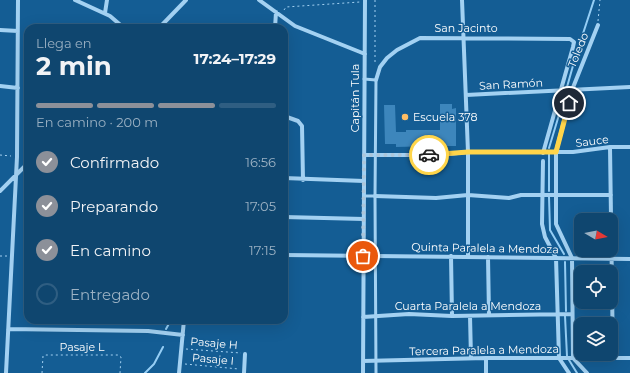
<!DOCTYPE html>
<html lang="es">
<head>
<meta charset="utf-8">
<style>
	body { margin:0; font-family:Montserrat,sans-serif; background:#1d5077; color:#f1f3f6; height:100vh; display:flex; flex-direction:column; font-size:15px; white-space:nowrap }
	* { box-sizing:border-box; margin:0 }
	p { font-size:13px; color:#9bb1c3 }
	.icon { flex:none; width:22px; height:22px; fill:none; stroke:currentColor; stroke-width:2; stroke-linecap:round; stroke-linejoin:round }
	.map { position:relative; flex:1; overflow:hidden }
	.side { position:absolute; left:24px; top:24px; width:264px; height:300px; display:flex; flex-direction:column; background:#0f466f; border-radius:12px; box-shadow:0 4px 16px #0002,0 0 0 1px #2f5e82 }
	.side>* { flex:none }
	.needle { width:26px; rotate:100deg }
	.buttons { position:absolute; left:574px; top:213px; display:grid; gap:8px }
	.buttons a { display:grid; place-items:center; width:44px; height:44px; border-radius:8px; background:#0f466f; box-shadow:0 4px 16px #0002,0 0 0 1px #2f5e82; font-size:20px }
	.pin { position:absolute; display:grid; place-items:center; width:34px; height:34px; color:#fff; margin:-17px; border:2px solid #fff; border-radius:50%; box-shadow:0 1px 4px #0007 }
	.courier { position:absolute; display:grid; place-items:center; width:40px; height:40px; margin:-20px; border:3px solid #ffd54a; border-radius:50%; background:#fff; color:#222; box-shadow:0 1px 5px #0007 }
	.headline em { font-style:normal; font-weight:700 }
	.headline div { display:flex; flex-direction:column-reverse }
	.headline { display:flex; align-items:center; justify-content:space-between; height:68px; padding:0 12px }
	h1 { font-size:26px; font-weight:700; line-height:30px }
	.bar { display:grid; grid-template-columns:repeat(4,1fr); gap:6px 4px; align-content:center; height:48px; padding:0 12px }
	.bar i { height:5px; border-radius:3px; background:#2f5e82 }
	.bar .selected { background:#8c9099 }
	.bar p { grid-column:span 4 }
	ol { padding:0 12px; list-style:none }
	li { display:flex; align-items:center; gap:12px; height:44px }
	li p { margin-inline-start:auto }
	li .icon { padding:4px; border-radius:50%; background:#8c9099; color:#fff; stroke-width:4 }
	li:last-child { color:#9bb1c3 }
	li i { width:22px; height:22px; border:2px solid #2f5e82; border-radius:50% }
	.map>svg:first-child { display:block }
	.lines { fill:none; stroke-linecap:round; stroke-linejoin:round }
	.stream { stroke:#95cef5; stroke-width:2 }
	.building { fill:#3d86bc }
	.path { stroke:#a3d1f2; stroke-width:1; stroke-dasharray:2 3; stroke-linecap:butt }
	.service { stroke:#a3d1f2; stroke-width:3 }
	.minor { stroke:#a3d1f2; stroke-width:4 }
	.done { stroke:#adc6da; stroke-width:4; stroke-dasharray:0 7.2 }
	.route { stroke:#ffd54a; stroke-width:5 }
	.poi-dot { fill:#ffbe64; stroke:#145d94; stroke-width:1.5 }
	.labels { text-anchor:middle; stroke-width:3; stroke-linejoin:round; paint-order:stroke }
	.street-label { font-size:11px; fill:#fff; stroke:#145d94 }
	.poi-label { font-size:11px; fill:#fff; stroke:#145d94; text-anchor:start }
</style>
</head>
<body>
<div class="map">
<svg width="630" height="373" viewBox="0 0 630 373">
	<rect width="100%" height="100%" fill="#145d94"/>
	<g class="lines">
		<path class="stream" d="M567,87L576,55L594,0
			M549,148L565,95
			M549,154V191
			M549,197L550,230L564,254
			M565,262L566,311
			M565,316L567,356
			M166,329L171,320
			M569,360L577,373
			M145,373L154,364L163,347"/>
	</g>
	<path class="building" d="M440,104H452V109L456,108V146H444V142H433L434,146L396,147V144H385L384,105H395L396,132H406V130H440Z"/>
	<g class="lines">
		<path class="path" d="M375,0V63
			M284,10L286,7L360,2
			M598,21L600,0
			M0,155L11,156
			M0,256H7
			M186,349L241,353
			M185,364L239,369
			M42,373L43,356L46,355H118L121,357L120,373"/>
		<path class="service" d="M364,79L376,80L375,196
			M364,196H375L376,373"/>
		<path class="minor" d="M75,0L110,16L124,28
			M259,0L295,26L365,54
			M462,0L468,152V256
			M105,13L107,0
			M159,28L186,0
			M275,28L276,12
			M0,30L18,31
			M376,80L380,67L387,58L397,50L420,38L570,39L574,42L573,47L543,153
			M0,86L18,88
			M466,95L630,87
			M284,116L298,121L302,126L303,180
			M610,147L613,358
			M364,155H438L468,152H573L610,147H630
			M543,161L542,224L545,237L556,258L559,358L569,373
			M284,178L364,181
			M0,191L28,163
			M375,196L436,198L468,195L509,198L521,195H611
			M284,217L364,219
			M284,255L630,259
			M451,256L452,316
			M488,257L489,315
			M470,316L471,358
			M363,317L409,314L452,316L572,314
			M8,329L148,331L183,335
			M363,361L486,358H630
			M6,373L17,157L18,0
			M179,373L184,320
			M244,373L245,354
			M363,373L365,0
			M486,373V358
			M587,373L573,358L572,258L556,224V152L572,90L598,25"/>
	</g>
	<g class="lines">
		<path class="done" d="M363,256L364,155H429"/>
		<path class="route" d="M429,155L468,152H556L569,103"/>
	</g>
	<circle class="poi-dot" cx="405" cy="117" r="4"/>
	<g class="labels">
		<g class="street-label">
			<text x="466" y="32">San Jacinto</text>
			<text transform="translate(578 50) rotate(-68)" y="4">Toledo</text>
			<text transform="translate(511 84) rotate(-3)" y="4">San Ramón</text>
			<text transform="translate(355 98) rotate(-90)" y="4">Capitán Tula</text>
			<text transform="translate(592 141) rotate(-7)" y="4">Sauce</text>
			<text transform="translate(485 248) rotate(1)" y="4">Quinta Paralela a Mendoza</text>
			<text x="468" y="310">Cuarta Paralela a Mendoza</text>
			<text transform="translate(214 343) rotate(5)" y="4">Pasaje H</text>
			<text x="82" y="351">Pasaje L</text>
			<text transform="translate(484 350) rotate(-1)" y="4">Tercera Paralela a Mendoza</text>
			<text transform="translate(213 359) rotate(5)" y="4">Pasaje I</text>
		</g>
		<g class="poi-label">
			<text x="413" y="121">Escuela 378</text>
		</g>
	</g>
</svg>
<div class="buttons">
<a><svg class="needle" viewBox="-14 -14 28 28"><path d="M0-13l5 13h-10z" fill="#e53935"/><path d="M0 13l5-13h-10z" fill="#9bb1c3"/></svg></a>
<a><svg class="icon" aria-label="locate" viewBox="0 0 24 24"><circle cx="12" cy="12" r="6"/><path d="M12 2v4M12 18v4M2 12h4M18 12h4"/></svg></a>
<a><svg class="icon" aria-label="layers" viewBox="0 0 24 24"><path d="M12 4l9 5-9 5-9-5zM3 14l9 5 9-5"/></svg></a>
</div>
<div class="pin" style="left:363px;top:256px;background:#ea580c"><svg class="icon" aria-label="bag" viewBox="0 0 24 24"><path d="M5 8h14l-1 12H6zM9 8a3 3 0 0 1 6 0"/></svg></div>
<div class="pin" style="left:569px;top:103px;background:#1f2937"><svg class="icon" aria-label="home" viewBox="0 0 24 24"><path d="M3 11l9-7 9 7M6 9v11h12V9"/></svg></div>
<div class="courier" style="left:429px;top:155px"><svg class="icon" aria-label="car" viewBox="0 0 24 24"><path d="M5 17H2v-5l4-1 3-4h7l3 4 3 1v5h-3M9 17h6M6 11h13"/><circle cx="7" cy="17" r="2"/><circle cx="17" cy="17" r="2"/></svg></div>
<section class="side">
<div class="headline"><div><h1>2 min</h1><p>Llega en</p></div><em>17:24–17:29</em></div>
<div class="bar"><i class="selected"></i><i class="selected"></i><i class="selected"></i><i></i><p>En camino · 200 m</p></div>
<ol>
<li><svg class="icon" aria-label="check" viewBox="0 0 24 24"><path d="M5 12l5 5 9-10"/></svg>Confirmado<p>16:56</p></li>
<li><svg class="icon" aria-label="check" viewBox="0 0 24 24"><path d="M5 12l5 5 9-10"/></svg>Preparando<p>17:05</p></li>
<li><svg class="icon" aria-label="check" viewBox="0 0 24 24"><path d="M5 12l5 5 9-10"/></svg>En camino<p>17:15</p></li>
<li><i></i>Entregado</li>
</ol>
</section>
</div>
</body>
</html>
